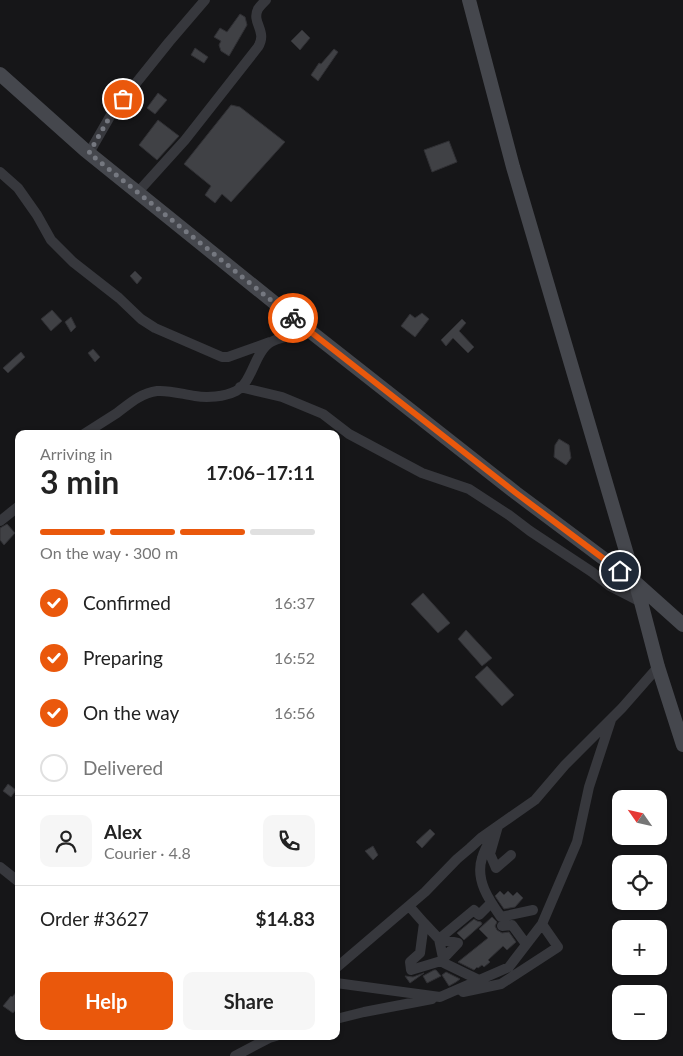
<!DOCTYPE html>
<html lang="en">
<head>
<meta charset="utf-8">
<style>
	body { margin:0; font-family:Lato,sans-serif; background:#f6f6f6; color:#222; height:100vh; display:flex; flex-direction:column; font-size:19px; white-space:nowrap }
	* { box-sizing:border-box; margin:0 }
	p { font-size:16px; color:#767676 }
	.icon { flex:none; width:28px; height:28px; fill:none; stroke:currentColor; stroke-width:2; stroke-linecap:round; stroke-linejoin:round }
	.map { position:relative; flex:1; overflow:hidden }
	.drawer { position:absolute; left:15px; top:430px; width:325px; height:610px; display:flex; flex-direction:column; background:#fff; border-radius:10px; box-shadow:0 1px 4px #0004 }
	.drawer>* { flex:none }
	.needle { width:32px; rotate:304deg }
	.tools { position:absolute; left:612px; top:790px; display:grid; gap:10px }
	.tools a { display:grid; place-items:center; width:55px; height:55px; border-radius:10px; background:#fff; box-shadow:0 1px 4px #0004; font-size:25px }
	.pin { position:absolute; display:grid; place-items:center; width:42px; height:42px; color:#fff; margin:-21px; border:2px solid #fff; border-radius:50%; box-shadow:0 1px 5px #0007 }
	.courier { position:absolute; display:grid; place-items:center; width:50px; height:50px; margin:-25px; border:4px solid #ea580c; border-radius:50%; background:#fff; color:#222; box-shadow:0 1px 6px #0007 }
	.overview em { font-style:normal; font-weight:700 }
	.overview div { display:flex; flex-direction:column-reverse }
	.overview { display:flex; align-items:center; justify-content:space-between; height:85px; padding:0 25px }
	h1 { font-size:32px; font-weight:700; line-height:38px }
	.bar { display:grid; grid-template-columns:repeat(4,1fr); gap:8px 5px; align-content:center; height:60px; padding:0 25px }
	.bar i { height:6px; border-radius:4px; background:#e0e0e0 }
	.bar .active { background:#ea580c }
	.bar p { grid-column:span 4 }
	.line { display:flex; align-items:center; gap:12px; padding:0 25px; border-top:1px solid #e0e0e0 }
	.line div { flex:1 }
	.round { display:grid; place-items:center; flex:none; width:52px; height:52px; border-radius:10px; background:#f6f6f6 }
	ol { padding:0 25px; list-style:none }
	li { display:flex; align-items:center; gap:15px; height:55px }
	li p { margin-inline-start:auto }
	li .icon { padding:5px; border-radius:50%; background:#ea580c; color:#fff; stroke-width:4 }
	li:last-child { color:#767676 }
	li i { width:28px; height:28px; border:2px solid #e0e0e0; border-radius:50% }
	.action { display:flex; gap:10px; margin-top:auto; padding:10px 25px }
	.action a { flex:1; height:58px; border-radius:10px; background:#ea580c; color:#fff; font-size:20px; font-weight:700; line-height:58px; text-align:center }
	.action a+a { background:#f6f6f6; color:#222 }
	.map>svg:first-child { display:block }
	.building { fill:#404145; stroke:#303034 }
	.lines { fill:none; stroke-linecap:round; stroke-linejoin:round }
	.street { stroke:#37383d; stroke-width:10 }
	.secondary { stroke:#45474d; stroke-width:14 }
	.done { stroke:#757880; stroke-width:5; stroke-dasharray:0 9 }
	.route { stroke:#ea580c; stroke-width:6 }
</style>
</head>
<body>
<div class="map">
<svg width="683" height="1056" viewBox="0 0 683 1056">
	<rect width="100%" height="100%" fill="#161618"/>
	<path class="building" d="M240,14L245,17L247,25L229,56L221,51L219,45L221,41L214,37L220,28L227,32Z
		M302,30L310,38L300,50L291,41Z
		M195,48L208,57L204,63L191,55Z
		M334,49L338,52L318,81L311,75L319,63L321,64Z
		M158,93L167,100L155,114L147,108Z
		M231,105L240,107L285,142L231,202L222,194L215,203L205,195L211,186L184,164Z
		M158,120L179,136L157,160L139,145Z
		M449,141L457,162L432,172L424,150Z
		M135,271L142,278L137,284L130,276Z
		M52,310L62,321L51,331L41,319Z
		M422,313L429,319L415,337L401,326L410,314L415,318Z
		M71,317L76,327L71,332L65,322Z
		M462,319L466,323L459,331L474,347L468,353L453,338L446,346L441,340Z
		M93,349L100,357L95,362L88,353Z
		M21,352L25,357L8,373L3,368Z
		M559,439L569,445L571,458L566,465L554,457L555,445Z
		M7,524L15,533L4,545L0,540V528Z
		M423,593L450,623L438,633L411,604Z
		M466,630L492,658L482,666L458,639Z
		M487,666L514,695L502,706L475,677Z
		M8,784L16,790L11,797L3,791Z
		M430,829L435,834L422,848L416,842Z
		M373,846L378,855L373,860L365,851Z
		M500,891L504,895L508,891L513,896L517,892L523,898L515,907L504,909L495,896Z
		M492,917L497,922L495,926L497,930L502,933L509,932L516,942L507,950L503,946L488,960L490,962L484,967L482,965L478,968L477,967L474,970L458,962L488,938L479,929Z
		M474,919L477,921L481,922L482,924L464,940L457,933Z
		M434,970H436L441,976L427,983L423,976Z
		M446,972L460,979L456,982L449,986L442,975Z
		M424,973L410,983L405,976L413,977Z
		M19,989V1006L13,1013L3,1006L11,996L12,997Z"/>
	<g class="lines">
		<path class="street" d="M89,153L112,113L169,42L205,0
			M0,172L18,188L37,215L51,240L73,262L119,298L141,319L155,328L222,357H228L270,342
			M138,192L185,140L258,47C268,31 251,23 258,9C260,6 263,3 266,0
			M240,387L282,397L323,414L349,434L422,473L469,489L509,515L530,531L592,572L610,586L641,602
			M84,434C95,427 106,420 117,413C129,404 141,393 157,391C169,390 182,394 195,396C207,398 224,397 236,391C253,382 254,352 271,342C283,335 299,335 312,332
			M0,521L19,506
			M511,855L496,868L490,854L498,826C493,836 485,847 482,858C475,880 489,900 501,917L533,910
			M0,867L19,882
			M409,906L424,923L420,953L410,962L411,970L441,961L458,943L439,939L424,923
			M542,924L558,947
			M502,926L512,925L526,944
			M336,968L425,892L457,859L470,848L482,837L535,800L565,765L622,708L658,667
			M479,980L444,963L439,939L474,910L479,915L491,903
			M336,983L440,997L509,967L542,924L577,842L589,787L611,720
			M463,992L501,984L558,947
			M336,1019L364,1012L432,999
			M235,1056L269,1038L276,1036"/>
		<path class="secondary" d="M469,0L513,167L641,602L658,667L683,745
			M0,74L85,150L297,321L516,493L635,582L683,625"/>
	</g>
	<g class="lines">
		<path class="done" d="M123,99L112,113L89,153L293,318"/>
		<path class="route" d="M293,318L516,493L620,571"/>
	</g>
</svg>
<div class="tools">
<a><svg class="needle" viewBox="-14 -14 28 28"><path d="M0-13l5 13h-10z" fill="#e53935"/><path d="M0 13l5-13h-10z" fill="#767676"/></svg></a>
<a><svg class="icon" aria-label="locate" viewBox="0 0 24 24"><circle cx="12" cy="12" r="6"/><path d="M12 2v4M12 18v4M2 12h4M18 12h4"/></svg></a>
<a>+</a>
<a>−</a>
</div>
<div class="pin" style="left:123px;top:99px;background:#ea580c"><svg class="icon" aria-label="bag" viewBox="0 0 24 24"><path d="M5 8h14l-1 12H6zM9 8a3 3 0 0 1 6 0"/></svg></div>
<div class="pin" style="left:620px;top:571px;background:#1f2937"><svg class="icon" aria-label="home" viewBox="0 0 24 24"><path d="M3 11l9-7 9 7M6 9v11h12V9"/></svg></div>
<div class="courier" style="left:293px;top:318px"><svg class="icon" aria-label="bike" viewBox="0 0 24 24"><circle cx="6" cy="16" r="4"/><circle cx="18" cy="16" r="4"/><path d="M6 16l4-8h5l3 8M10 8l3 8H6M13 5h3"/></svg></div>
<section class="drawer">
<div class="overview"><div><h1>3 min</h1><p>Arriving in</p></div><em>17:06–17:11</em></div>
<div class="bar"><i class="active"></i><i class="active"></i><i class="active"></i><i></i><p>On the way · 300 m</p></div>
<ol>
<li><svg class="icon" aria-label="check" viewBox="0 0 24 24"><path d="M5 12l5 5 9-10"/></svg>Confirmed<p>16:37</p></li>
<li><svg class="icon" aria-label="check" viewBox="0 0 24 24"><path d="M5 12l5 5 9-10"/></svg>Preparing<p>16:52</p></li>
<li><svg class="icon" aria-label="check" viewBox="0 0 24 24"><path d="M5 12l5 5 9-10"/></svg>On the way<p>16:56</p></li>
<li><i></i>Delivered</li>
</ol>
<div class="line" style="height:90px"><a class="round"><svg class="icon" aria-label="person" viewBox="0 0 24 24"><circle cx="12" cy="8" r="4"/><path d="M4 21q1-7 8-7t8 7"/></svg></a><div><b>Alex</b><p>Courier · 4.8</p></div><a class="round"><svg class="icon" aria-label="phone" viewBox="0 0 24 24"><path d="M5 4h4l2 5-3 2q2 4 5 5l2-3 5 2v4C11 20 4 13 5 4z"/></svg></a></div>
<div class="line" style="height:65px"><div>Order #3627</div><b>$14.83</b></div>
<div class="action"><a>Help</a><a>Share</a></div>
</section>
</div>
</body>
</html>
